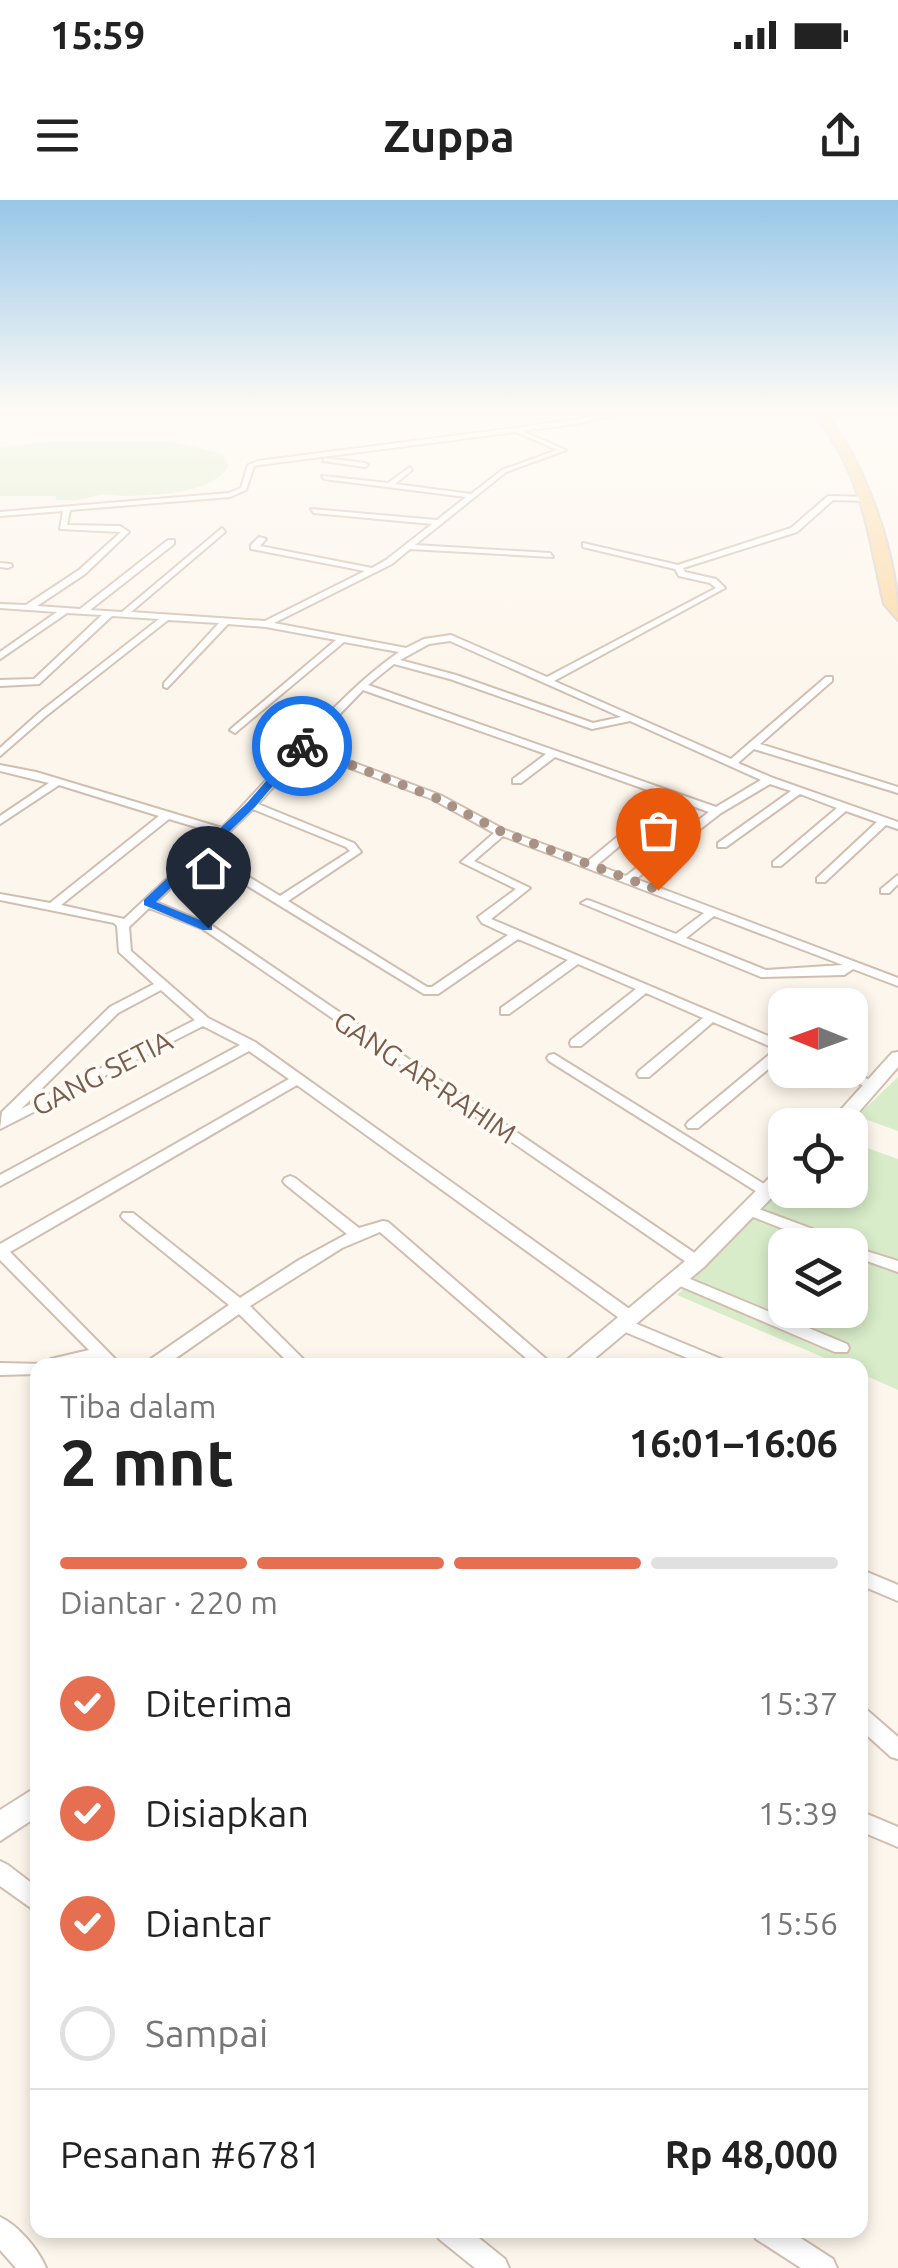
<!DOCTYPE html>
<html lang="id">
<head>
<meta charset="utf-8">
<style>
	body { margin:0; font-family:Ubuntu,sans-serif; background:#f6f6f6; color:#222; height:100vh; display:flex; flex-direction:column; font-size:38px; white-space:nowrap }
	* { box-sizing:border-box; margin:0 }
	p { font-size:32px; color:#767676 }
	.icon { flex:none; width:55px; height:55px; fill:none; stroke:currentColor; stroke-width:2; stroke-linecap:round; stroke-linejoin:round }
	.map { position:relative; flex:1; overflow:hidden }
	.drawer { position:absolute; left:30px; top:1158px; width:838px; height:880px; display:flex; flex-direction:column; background:#fff; border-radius:20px; box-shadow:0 5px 15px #0003 }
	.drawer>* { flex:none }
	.needle { width:65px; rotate:271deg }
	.fabs { position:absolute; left:768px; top:788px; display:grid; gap:20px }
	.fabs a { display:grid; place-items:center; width:100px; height:100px; border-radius:20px; background:#fff; box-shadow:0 5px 15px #0003; font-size:50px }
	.pin { position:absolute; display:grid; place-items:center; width:85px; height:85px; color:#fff; margin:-102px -42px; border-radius:50% 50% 50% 0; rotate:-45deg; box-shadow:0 0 10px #0007 }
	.pin .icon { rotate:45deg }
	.courier { position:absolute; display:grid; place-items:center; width:100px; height:100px; margin:-50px; border:8px solid #1a73e8; border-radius:50%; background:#fff; color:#222; box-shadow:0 2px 12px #0007 }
	.summary em { font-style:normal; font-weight:700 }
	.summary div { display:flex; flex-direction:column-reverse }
	.summary { display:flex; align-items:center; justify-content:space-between; height:170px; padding:0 30px }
	h1 { font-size:65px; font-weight:700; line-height:75px }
	.bar { display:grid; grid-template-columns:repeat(4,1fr); gap:15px 10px; align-content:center; height:120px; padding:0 30px }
	.bar i { height:12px; border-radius:8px; background:#e0e0e0 }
	.bar .selected { background:#e76f51 }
	.bar p { grid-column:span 4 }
	.line { display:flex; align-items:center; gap:25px; padding:0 30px; border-top:2px solid #e0e0e0 }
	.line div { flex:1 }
	ol { padding:0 30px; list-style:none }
	li { display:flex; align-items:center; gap:30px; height:110px }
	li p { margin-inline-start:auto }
	li .icon { padding:10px; border-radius:50%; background:#e76f51; color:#fff; stroke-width:4 }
	li:last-child { color:#767676 }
	li i { width:55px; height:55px; border:5px solid #e0e0e0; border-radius:50% }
	.status { display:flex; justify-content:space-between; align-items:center; height:70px; padding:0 50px; background:#fff; direction:ltr }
	.status svg { height:28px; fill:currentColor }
	header { display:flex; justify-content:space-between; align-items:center; height:130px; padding:0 30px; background:#fff; font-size:45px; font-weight:700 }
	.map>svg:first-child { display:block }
	.green { fill:#d8ecc9; fill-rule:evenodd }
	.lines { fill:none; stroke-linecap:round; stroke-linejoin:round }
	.minor-casing { stroke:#d1beb0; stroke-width:4 }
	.tertiary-casing { stroke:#d1beb0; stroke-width:4 }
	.primary-casing { stroke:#dad1cd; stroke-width:4 }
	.minor { fill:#fff; fill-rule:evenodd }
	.tertiary { fill:#fff; fill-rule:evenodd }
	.primary { fill:#fbd9a5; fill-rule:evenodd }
	.route { fill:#1a73e8 }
	.done { stroke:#a89285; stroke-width:10; stroke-dasharray:0 18 }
	.labels { text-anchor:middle; stroke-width:8; stroke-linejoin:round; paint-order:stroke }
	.street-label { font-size:28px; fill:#7a5c4d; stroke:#fffaf3 }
</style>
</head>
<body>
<div class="status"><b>15:59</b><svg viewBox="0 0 49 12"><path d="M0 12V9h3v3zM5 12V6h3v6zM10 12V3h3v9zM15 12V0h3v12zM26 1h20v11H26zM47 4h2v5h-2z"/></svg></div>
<header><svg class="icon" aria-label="menu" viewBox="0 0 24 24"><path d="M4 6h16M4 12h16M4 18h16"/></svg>Zuppa<svg class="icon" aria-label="share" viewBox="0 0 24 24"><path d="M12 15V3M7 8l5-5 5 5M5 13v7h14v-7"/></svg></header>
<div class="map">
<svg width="898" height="2068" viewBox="0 0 898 2068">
	<rect width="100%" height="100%" fill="#fdf6ec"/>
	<path class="green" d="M50,242H173L223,254L229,266C211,294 157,295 126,296C117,296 103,293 95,296C76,301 72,300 55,300L56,296H0V247Z
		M898,877V931L857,916Z
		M850,942L898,959V1190L860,1173V1165H841L677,1095L785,987V990H850ZM785,1045H850V1110H785Z"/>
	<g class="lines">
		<defs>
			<path id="minor" d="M635,207H645L575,224L522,231L566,250L506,272L415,345L550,353L553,357L410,349L392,364L274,423L406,448L424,439L451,435L547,477L716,388L710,383L679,376L675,369L583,347V343L678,365L791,328L828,296L871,297L868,301L833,300L797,332L683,368L685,372L716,379L725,388L554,481L731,559L826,477H832V481L760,544L898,587V593L754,549L738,563L773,578L898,622V629L886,625L825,682H817V678L877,622L846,611L781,666H773V662L837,608L800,594L726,647H718V643L791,591L770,584L721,613L636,679L898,778V786L853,769L844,775L761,777L581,703L587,700L591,701L676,734L704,713L503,636L474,661L530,688L491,719L785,843V855L698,928H688L686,925L688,922L776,849L713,822L649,877H639L637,874L639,871L703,818L646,793L581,846H571L570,843L571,840L636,789L578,764L509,814H501V808L568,760L518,739L438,794H424L202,658L156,702L211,725L702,1058L705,1062L702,1066H692L203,729L149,708L129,727L131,751L208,818L255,842L635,1113L637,1117L632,1122L726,1161L728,1165H704L618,1129L616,1125L622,1120L297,885L10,1052L121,1165H103L98,1160L76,1165H38V1174L0,1175V1163L44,1164L51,1159L89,1150L0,1060V1044L289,879L249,851L0,986V975L240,845L203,826L0,929L2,912L110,807L154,784L119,752L117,726L114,723L0,700V694L50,703L159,616L59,585L0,624V616L49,583L0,571V565L36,572L222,628L297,547L298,544L301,543C331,510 362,478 399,452L344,442L235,533L230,530L232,528L336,440L266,427L228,424L167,488L164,487V483L219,423L168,420L46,516L0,556V548L40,512L159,419L112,416L39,484L0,486V480L34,479L102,415L67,413L0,459V452L57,412L0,408V404L26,405L79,370L121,332L60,329L63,311L0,316V312L229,293L241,288L248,265L258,261L575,220ZM516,232L557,250L502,270L471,294L395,284L412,270L410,267L388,283L322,276L324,279L466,297L437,320L311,309L314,313L432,324L386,360L372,368L260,346L266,339L259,337L251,345V349L365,371L265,421L131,412L225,332L222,328L122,412L90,410L174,344V340H168L80,409L37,406L85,374L129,332L120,326L67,325L70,310L230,297L246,290L254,266L259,265ZM450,441L621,517L593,523L456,475L400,460L429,444ZM394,464L450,479L592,529L630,521L761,580L716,607L368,485ZM363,490L546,554L513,579V583H521L555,557L709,612L626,676L597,665L636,632V628H628L588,661L505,630L440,595L309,546ZM305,551L432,599L494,633L461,662L516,689L478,717L482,723L508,735L432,787H427L288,701L361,652L354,643L258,604ZM253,609L346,647L350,651L280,696L208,652ZM169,619L216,633L124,719L61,705ZM714,716L843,765L766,770L686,738ZM161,790L195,820L21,909L118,813Z
				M325,258L365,263L368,265L365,267L323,261Z
				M0,363L11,364L12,366L8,368L0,367Z
				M898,675V684L889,693H881V689Z
				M554,854L772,989L774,992L772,995H762L549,861L547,858L549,855Z
				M831,870H849L878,884L876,887H866Z
				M290,976L295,978L359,1028L383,1021L388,1022L553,1165H534L380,1032L342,1048L250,1106L309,1165H291L239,1114L166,1165H146L148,1161L229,1105L123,1019L121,1016L123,1013H133L240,1098L299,1060L347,1034L285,984L283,981L285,978Z
				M748,1005L845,1041L847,1045L898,1061V1072L850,1055V1045H825L743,1013L741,1010Z
				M678,1074L847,1144L849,1148L847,1152H835L673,1083L670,1079L673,1075Z
				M860,1369L898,1385V1401L860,1385Z
				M860,1507L867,1510L898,1537V1559L891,1557L860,1529Z
				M860,1611L898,1627V1647L860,1631Z
				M0,1661L8,1665L38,1688V1713L0,1686Z
				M0,2017C18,2025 39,2050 46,2068H16L0,2050Z
				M435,2030H469L505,2059L509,2068H475L439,2039Z
				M752,2030H788L833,2059L837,2068H801L756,2039Z"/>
			<path id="tertiary" d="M898,852V867L851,921L847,925H827L892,853Z
				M785,967V984L704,1067L587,1165H561L690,1057L778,969Z
				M38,1586V1616L0,1641V1610Z"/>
			<path id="primary" d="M809,207H819C864,256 898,354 898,420L884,404C866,325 862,272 809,207Z"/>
		</defs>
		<use href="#minor" class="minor-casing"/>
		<use href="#tertiary" class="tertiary-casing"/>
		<use href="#primary" class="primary-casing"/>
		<use href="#minor" class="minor"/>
		<use href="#tertiary" class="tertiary"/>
		<use href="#primary" class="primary"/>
	</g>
	<linearGradient id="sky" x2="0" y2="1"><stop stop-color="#97c7e8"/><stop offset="0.42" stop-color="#fefbf6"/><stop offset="1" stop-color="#fefbf6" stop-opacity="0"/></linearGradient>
	<rect width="898" height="496" fill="url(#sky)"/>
	<path class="route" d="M298,544L307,546L255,607L156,702L212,725V730H203L144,705V700L247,603Z"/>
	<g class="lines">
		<path class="done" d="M302,546L436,598L502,632L658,690"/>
	</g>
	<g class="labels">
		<g class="street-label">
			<text transform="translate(102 873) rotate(-27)" y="10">GANG SETIA</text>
			<text transform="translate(425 877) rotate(34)" y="10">GANG AR-RAHIM</text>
		</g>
	</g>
</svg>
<div class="fabs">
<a><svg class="needle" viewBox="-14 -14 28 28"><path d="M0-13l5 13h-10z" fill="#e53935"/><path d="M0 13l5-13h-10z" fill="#767676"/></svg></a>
<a><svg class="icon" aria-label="locate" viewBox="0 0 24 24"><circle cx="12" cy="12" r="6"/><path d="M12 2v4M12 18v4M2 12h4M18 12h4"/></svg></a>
<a><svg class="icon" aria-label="layers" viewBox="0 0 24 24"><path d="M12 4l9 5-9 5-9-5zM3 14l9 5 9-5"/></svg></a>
</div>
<div class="pin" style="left:658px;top:690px;background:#ea580c"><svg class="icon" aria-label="bag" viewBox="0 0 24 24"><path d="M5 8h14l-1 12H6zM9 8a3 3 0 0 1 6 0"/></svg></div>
<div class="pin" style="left:208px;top:728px;background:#1f2937"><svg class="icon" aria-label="home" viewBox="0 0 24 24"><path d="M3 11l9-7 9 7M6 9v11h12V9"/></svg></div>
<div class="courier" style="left:302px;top:546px"><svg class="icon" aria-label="bike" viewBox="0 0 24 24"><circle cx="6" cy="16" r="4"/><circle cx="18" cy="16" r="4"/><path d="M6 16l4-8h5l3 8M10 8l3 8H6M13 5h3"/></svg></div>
<section class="drawer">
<div class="summary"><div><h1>2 mnt</h1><p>Tiba dalam</p></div><em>16:01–16:06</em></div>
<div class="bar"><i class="selected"></i><i class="selected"></i><i class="selected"></i><i></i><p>Diantar · 220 m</p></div>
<ol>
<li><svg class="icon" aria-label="check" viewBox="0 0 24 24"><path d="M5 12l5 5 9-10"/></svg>Diterima<p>15:37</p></li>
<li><svg class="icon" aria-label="check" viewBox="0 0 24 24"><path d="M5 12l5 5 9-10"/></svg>Disiapkan<p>15:39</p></li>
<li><svg class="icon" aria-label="check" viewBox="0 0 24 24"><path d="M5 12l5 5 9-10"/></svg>Diantar<p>15:56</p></li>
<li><i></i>Sampai</li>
</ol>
<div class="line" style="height:130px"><div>Pesanan #6781</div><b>Rp 48,000</b></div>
</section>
</div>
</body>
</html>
